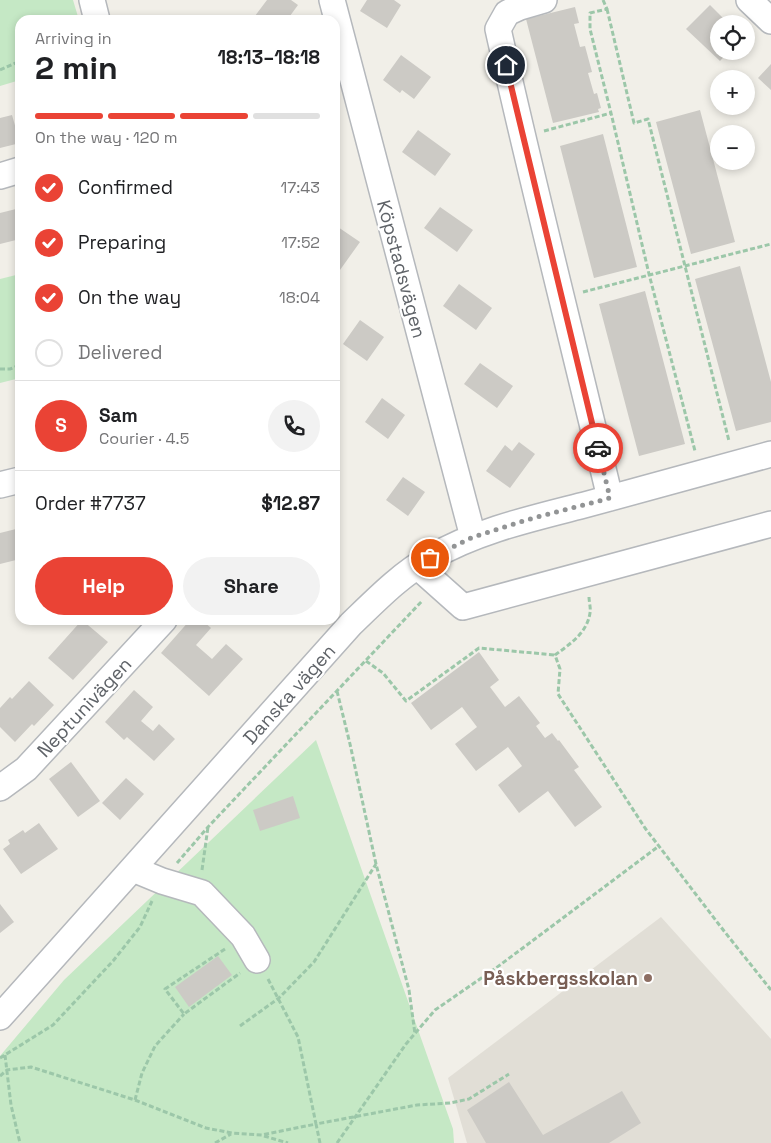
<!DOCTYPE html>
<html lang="en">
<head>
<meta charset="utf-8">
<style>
	body { margin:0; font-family:"Space Grotesk",sans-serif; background:#f2f2f2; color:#202124; height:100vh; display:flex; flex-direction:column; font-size:19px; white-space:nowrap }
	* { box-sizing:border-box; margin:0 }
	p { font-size:16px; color:#757577 }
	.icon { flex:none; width:28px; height:28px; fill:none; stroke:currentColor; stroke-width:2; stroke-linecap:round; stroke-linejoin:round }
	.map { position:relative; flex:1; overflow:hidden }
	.side { position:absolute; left:15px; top:15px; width:325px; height:610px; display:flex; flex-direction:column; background:#fff; border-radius:15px; box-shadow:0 2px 8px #0003 }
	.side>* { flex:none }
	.fabs { position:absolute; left:710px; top:15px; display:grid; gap:10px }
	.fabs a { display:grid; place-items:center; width:45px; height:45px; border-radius:50%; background:#fff; box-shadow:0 2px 8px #0003; font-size:25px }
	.pin { position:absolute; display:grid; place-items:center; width:42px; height:42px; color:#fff; margin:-21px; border:2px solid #fff; border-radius:50%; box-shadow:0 1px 5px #0007 }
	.courier { position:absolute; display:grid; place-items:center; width:50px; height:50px; margin:-25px; border:4px solid #ea4335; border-radius:50%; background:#fff; color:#222; box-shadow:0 1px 6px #0007 }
	.summary em { font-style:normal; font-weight:700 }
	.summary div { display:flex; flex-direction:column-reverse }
	.summary { display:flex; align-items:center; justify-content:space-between; height:85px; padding:0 20px }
	h1 { font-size:32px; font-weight:700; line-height:38px }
	.bar { display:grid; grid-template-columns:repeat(4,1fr); gap:8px 5px; align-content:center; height:60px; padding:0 20px }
	.bar i { height:6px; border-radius:4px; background:#e0e0e0 }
	.bar .on { background:#ea4335 }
	.bar p { grid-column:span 4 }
	.line { display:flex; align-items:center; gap:12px; padding:0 20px; border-top:1px solid #e0e0e0 }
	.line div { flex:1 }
	.round { display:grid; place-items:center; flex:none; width:52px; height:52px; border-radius:26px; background:#f2f2f2 }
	ol { padding:0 20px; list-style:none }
	li { display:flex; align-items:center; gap:15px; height:55px }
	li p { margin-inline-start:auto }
	li .icon { padding:5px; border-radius:50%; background:#ea4335; color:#fff; stroke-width:4 }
	li:last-child { color:#757577 }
	li i { width:28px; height:28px; border:2px solid #e0e0e0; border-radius:50% }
	.button { display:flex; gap:10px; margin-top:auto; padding:10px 20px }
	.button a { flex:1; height:58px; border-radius:30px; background:#ea4335; color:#fff; font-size:20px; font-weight:700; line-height:58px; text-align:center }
	.button a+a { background:#f2f2f2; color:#202124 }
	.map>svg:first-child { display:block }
	.education { fill:#e1ded6 }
	.green { fill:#c5e8c5 }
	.building { fill:#cccac5 }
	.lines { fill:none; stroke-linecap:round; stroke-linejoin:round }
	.minor-casing { stroke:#b5b8bc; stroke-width:28 }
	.path { stroke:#9cc7a9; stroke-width:3; stroke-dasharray:5 2.5; stroke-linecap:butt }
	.minor { stroke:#fff; stroke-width:25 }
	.done { stroke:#929495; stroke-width:5; stroke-dasharray:0 9 }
	.route { stroke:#ea4335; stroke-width:6 }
	.education-dot { fill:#8d6e63; stroke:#fff; stroke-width:2 }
	.labels { text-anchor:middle; stroke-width:4.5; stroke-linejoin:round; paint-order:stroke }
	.street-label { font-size:19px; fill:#5f6368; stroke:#fff }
	.education-label { font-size:19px; font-weight:bold; fill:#785e54; stroke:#fff; text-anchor:end }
</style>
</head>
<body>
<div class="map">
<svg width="771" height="1143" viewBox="0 0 771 1143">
	<rect width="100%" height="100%" fill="#f1efe8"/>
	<path class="education" d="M661,917L771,1039V1143H467L448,1078Z"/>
	<path class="green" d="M0,0H73L79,20H20V80L0,86Z
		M20,274V378L0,383V279Z
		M316,740L453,1129L454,1143H0V1056L64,980Z"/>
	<path class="building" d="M267,0H291L298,5L287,20H252Z
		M367,0H394L401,5L387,28L360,11Z
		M710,5L729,24H719V51H729L720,61L686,29Z
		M575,7L579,23L574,24L580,47L585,46L592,72L588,73L594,94L597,93L601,108L598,109L599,112L553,123L526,19Z
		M401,55L431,77L414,99L402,90L400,93L383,80Z
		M771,64V90L758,78Z
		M700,110L735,242L691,254L656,122Z
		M12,115L20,143L0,148V118Z
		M418,130L451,154L435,176L402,152Z
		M603,134L637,267L594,278L560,146Z
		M440,207L473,230L457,252L424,228Z
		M20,208V239L0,244V213Z
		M335,225L360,242L340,270L335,267Z
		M740,266L771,382V422L736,431L695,279Z
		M459,284L492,308L476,330L443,306Z
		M645,291L685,444L639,456L599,304Z
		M360,320L384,337L367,361L343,344Z
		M480,363L513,386L497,408L464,384Z
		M382,398L405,415L388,439L365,422Z
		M519,442L535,454L510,488L486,471L505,445L512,451Z
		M403,477L425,492L408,516L386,500Z
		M20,528V559L0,564V533Z
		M82,620L108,642L73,680L48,658Z
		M190,620H202L211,628L196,645L212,659L226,644L243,659L209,696L161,653Z
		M479,652L499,680L490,687L505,707L519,696L540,723L536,726L545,738L552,733L558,741L559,740L579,767L574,770L602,807L575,827L548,791L519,813L498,785L522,766L508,747L476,771L455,744L477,727L462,707L431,730L411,703Z
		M29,681L54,705L34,726L32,724L15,742L0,727V708L10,697L12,699Z
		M134,690L153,707L141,721L153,731L159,724L175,739L154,761L127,737L124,740L105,722Z
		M71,762L100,801L78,817L49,779Z
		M126,778L144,794L120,820L102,803Z
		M293,796L300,818L260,831L253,810Z
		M39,823L58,849L21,874L3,849L10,844L8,840L23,830L25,833Z
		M0,904L14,922L0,933Z
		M218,956L232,975L189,1007L175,987Z
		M509,1082L543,1135L622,1091L641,1123L609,1143H486L467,1110Z"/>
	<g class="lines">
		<defs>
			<path id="minor" d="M92,0L97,20
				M332,0L473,537
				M544,0L520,7L507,13L498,29C533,186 573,342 610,498
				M749,0L771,21
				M0,176L20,170
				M0,485L20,480
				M417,566L463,607L771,524
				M0,788L26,769L164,620
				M133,869L162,881L202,893L243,936L257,960
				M0,1017L351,624C376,600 400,575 430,558C478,530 534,518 588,504C649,487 710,471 771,454"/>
		</defs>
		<use href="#minor" class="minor-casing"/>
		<path class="path" d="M603,0L607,9L590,13V29L611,113L649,274L695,451
			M607,9L634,123L648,119L729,441
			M0,70L20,61
			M544,131L611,113
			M583,292L771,244
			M0,369H10L20,365
			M589,597C589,602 591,608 590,613C587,633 570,644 555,655L560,669L558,694L645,828L724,931L771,990
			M366,661L383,673L406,701L479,648L555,655
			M337,691L350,744L376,864L409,990L415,1034
			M177,863L208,827L422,601
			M202,870L208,827
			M225,949L165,989L184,1014L240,973
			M268,979L298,1037L316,1124L417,1105L450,1103L469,1099L509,1074
			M240,1026L279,998L314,962L376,864
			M5,1055L11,1105L20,1143
			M0,1058L53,1025L113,961L140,927L152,901
			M0,1076L7,1070L31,1067L135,1100L206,1128L232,1133L262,1135L316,1124L320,1143
			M135,1100L142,1073L155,1046L184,1014
			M264,1136L288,1143
			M215,1143L231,1134
			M337,1143L406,1044L435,1010L496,968L659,846"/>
		<use href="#minor" class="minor"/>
	</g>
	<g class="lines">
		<path class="done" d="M430,558L473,537L530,519L610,498L598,448"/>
		<path class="route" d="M506,65L598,448"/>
	</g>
	<circle class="education-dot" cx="648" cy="978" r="5"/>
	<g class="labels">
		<g class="street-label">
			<text transform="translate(402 269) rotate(75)" y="7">Köpstadsvägen</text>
			<text transform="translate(289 694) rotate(-48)" y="7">Danska vägen</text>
			<text transform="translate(84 707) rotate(-47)" y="7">Neptunivägen</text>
		</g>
		<g class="education-label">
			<text x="638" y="985">Påskbergsskolan</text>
		</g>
	</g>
</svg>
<div class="fabs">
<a><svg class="icon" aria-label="locate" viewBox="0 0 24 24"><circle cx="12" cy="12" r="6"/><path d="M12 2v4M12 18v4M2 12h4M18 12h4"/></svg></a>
<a>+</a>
<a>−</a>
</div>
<div class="pin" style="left:430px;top:558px;background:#ea580c"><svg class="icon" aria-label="bag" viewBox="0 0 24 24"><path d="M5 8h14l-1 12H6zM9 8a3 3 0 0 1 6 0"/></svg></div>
<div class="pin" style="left:506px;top:65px;background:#1f2937"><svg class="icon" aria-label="home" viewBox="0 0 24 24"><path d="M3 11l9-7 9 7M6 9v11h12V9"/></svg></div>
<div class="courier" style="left:598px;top:448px"><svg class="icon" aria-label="car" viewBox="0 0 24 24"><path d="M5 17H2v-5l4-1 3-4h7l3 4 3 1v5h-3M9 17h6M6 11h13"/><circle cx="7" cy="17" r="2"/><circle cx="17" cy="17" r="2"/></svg></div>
<section class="side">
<div class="summary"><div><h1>2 min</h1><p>Arriving in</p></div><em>18:13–18:18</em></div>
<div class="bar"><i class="on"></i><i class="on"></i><i class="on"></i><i></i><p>On the way · 120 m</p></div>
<ol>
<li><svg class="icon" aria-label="check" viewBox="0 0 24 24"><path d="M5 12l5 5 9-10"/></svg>Confirmed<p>17:43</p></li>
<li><svg class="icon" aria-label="check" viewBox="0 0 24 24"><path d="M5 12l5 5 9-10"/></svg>Preparing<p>17:52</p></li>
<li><svg class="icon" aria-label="check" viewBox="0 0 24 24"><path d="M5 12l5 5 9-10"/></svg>On the way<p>18:04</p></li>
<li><i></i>Delivered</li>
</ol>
<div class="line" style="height:90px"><b class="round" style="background:#ea4335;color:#fff">S</b><div><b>Sam</b><p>Courier · 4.5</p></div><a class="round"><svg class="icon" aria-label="phone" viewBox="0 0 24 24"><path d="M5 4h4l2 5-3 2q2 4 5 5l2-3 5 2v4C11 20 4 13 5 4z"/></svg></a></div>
<div class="line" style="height:65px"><div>Order #7737</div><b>$12.87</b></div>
<div class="button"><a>Help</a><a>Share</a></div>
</section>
</div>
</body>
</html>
